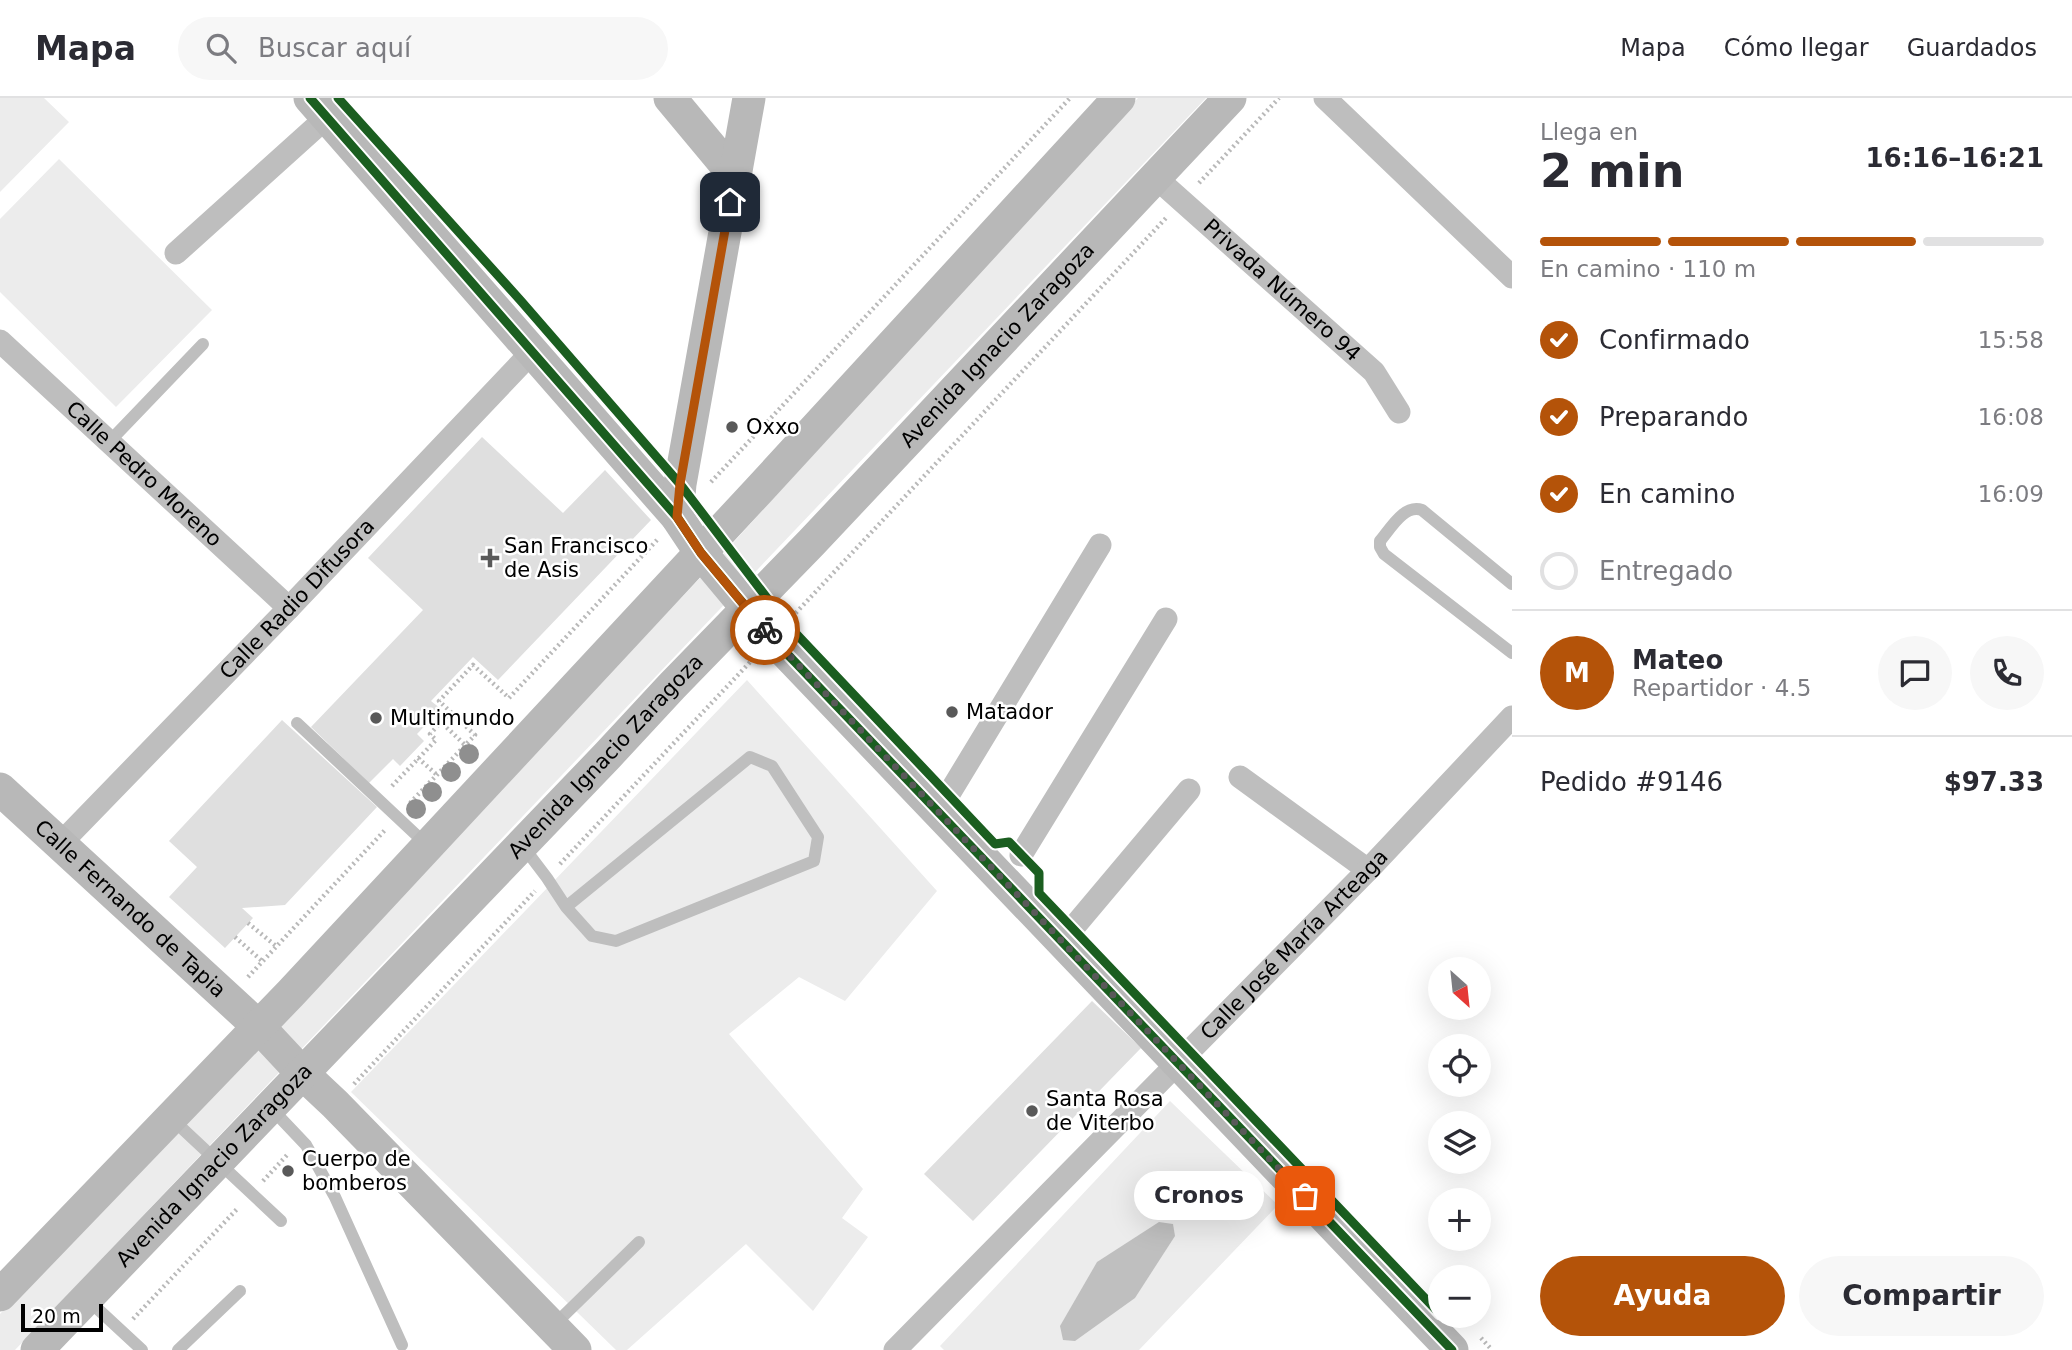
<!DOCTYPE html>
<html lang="es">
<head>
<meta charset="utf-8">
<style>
	body { margin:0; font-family:"DejaVu Sans",sans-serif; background:#f7f7f7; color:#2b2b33; height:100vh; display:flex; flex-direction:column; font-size:26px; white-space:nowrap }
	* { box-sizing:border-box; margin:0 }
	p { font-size:23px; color:#7c7c81 }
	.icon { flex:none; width:38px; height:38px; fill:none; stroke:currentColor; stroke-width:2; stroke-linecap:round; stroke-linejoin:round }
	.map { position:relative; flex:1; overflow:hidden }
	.panel { display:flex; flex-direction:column; background:#fff; width:560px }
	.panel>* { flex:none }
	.needle { width:46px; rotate:153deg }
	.tools { position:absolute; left:1428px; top:859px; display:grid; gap:14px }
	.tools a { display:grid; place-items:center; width:63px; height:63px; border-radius:50%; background:#fff; box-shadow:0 7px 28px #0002; font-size:35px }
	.scale { position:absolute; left:21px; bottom:18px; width:82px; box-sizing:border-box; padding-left:7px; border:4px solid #000; border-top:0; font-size:19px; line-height:24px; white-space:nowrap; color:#000; -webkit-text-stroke:5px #fff; paint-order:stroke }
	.pin { position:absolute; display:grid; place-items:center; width:60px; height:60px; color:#fff; margin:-30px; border-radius:14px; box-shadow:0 4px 10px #0006 }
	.courier { position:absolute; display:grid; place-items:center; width:70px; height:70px; margin:-35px; border:5px solid #b45309; border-radius:50%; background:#fff; color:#222; box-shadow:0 2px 9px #0007 }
	.bubble { position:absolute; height:49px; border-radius:24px; background:#fff; box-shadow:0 7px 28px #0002; font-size:23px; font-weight:600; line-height:49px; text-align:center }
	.summary em { font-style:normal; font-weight:600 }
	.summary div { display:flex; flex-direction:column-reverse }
	.summary { display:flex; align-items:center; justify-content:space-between; height:119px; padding:0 28px }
	h1 { font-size:46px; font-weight:600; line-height:52px }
	.bar { display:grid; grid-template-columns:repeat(4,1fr); gap:10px 7px; align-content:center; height:84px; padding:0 28px }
	.bar i { height:9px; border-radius:5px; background:#e1e1e2 }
	.bar .on { background:#b45309 }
	.bar p { grid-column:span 4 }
	.line { display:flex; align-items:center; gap:18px; padding:0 28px; border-top:2px solid #e1e1e2 }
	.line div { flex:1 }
	.round { display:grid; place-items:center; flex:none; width:74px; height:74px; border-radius:37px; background:#f7f7f7 }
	ol { padding:0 28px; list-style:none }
	li { display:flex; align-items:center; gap:21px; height:77px }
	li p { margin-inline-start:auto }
	li .icon { padding:7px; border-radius:50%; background:#b45309; color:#fff; stroke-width:4 }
	li:last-child { color:#7c7c81 }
	li i { width:38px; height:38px; border:4px solid #e1e1e2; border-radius:50% }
	.action { display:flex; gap:14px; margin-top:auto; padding:14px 28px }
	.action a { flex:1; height:80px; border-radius:42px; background:#b45309; color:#fff; font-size:28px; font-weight:600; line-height:80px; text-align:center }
	.action a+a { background:#f7f7f7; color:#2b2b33 }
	header { display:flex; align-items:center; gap:42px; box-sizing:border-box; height:98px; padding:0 35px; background:#fff; border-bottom:2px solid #e1e1e2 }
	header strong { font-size:33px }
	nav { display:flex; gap:38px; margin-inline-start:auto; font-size:24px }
	.search { width:490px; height:63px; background:#f7f7f7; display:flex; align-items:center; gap:18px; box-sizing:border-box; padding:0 24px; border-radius:38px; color:#7c7c81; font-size:26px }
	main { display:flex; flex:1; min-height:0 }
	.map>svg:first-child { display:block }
	.green { fill:#ececec }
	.water { fill:#bfbfbf }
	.building { fill:#dfdfdf }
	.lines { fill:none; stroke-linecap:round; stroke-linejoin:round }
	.path { stroke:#b9b9b9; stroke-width:4.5; stroke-dasharray:2 3.5; stroke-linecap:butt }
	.lane { stroke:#bebebe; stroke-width:12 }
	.street { stroke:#bebebe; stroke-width:23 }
	.secondary { stroke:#b8b8b8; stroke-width:33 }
	.cycleway-casing { stroke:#fff; stroke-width:13 }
	.cycleway { stroke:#1b5e20; stroke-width:9 }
	.tree { fill:#8f8f8f }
	.done { stroke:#595959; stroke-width:7; stroke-dasharray:0 12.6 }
	.route { stroke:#b45309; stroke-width:9 }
	.poi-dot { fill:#595959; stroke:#fff; stroke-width:2.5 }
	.labels { text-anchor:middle; stroke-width:5; stroke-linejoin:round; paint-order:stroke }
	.street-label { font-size:21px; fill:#000; stroke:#fff }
	.poi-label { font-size:21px; fill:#000; stroke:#fff; text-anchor:start }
</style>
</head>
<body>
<header>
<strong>Mapa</strong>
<div class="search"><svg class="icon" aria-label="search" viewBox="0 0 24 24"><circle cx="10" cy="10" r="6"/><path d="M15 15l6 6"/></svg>Buscar aquí</div>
<nav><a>Mapa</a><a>Cómo llegar</a><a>Guardados</a></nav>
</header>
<main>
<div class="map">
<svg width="1512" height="1252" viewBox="0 0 1512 1252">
	<rect width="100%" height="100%" fill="#fff"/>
	<path class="green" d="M0,0H44L69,24L0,94Z
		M1138,0H1206L15,1252H0V1216L722,457Z
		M59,61L212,212L116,309L0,194V121Z
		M747,582L937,793L845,903L799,879L729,936L863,1091L842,1120L868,1139L813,1213L746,1146L627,1252H616L351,994Z
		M1170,1003L1278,1107L1139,1252H944L940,1248Z"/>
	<path class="water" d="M1159,1124L1173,1126L1175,1138L1135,1200L1075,1243L1063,1242L1060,1228L1097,1164Z"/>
	<path class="building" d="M482,339L563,415L605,372L651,422L498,582L473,559L431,603L441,611L417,636L424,643L400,668L393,661L369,685L311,629L423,512L368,460Z
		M282,622L377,709L285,807L242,810L253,820L225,850L169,799L197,769L169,743Z
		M1092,903L1141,950L973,1123L924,1076Z"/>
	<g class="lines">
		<path class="path" d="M1199,85L1279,0
			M711,384L1070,0
			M792,519L1167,119
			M451,614L441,624L465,647
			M418,660L437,677
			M392,688L436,642L430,636L441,624
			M410,705L475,637L439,603L473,567L509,600L657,442
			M560,766L753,561
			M248,825L276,848
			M235,839L262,863
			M248,879L385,732
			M354,986L535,793
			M263,1083L288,1056
			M133,1221L238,1110
			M1481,1240L1492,1252"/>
		<path class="lane" d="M109,344L203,246
			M1512,486L1422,412C1404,406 1391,430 1380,443V449L1384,456L1512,555
			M297,625L428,748
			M522,747L547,780L566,809L592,838L616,843L814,763L818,739L772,668L750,659L566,809
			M270,1009L306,1047L335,1099L402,1247
			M171,1020L281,1123
			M87,1201L142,1252
			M553,1228L639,1144
			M178,1252L240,1193"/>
		<g class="street">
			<path d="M1325,0L1512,179"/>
			<path id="s1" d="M1155,79L1374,274L1399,314"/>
			<path d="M176,155L327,19"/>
			<path id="s2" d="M0,243L289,510"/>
			<path d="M1240,679L1368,772"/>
			<path d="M938,714L1100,447"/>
			<path id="s3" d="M60,746L289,510L532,254"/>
			<path d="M1021,757L1166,521"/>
			<path d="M1062,843L1189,692"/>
			<path id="s4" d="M895,1252L1368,772L1512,619"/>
		</g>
		<g class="secondary">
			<path d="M310,0L677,419L701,455L772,540L1452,1252"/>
			<path d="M670,0L735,78"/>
			<path d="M677,419L680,386L749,0"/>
			<path id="s5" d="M0,691L259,929L302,975L335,1006L575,1252"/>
			<path d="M0,1197L291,895L759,392L1119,0"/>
			<path id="s6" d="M37,1252L608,657L672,588L811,445L1230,0"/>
		</g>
		<defs>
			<path id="cycleway" d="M310,0L677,419L701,455L772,540L1452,1252
				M338,0L521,203L680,386L786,525L995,746L1009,744L1039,775V795L1440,1216"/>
		</defs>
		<use href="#cycleway" class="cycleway-casing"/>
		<use href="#cycleway" class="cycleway"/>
	</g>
	<g class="tree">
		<circle cx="469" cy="656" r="10"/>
		<circle cx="451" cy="674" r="10"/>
		<circle cx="432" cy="694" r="10"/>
		<circle cx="416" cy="711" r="10"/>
	</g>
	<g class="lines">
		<path class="done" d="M765,532L1305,1098"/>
		<path class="route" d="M730,104L680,386L677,419L701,455L765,532"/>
	</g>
	<g class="poi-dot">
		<circle cx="732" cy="329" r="7"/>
		<path d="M486.5 449.5h7v7h7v7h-7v7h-7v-7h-7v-7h7z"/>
		<circle cx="952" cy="614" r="7"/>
		<circle cx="376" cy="620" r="7"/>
		<circle cx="1032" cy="1013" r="7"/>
		<circle cx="288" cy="1073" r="7"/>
	</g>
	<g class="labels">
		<g class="street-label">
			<text dy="7" stroke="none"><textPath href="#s1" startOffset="170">Privada Número 94</textPath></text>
			<text dy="7" stroke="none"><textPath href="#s6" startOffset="1390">Avenida Ignacio Zaragoza</textPath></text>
			<text dy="7" stroke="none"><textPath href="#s2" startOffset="196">Calle Pedro Moreno</textPath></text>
			<text dy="7" stroke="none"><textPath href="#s3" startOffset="341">Calle Radio Difusora</textPath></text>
			<text dy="7" stroke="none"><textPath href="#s6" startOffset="822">Avenida Ignacio Zaragoza</textPath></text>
			<text dy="7" stroke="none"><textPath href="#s5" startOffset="177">Calle Fernando de Tapia</textPath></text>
			<text dy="7" stroke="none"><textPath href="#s4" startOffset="569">Calle José María Arteaga</textPath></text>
			<text dy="7" stroke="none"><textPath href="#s6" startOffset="256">Avenida Ignacio Zaragoza</textPath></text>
		</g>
		<g class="poi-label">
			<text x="746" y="336">Oxxo</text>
			<text x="504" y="455">San Francisco<tspan x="504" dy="24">de Asis</tspan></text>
			<text x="966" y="621">Matador</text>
			<text x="390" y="627">Multimundo</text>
			<text x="1046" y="1008">Santa Rosa<tspan x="1046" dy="24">de Viterbo</tspan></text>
			<text x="302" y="1068">Cuerpo de<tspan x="302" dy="24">bomberos</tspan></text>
		</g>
	</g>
</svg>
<div class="tools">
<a><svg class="needle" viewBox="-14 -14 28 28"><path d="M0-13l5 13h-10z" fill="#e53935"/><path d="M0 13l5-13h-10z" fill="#7c7c81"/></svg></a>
<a><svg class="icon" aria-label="locate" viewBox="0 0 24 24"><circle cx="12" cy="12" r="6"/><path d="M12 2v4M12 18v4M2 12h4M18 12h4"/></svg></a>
<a><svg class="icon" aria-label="layers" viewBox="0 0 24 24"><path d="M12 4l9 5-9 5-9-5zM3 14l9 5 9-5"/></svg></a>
<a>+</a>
<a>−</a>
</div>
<div class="scale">20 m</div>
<div class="pin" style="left:1305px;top:1098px;background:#ea580c"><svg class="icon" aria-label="bag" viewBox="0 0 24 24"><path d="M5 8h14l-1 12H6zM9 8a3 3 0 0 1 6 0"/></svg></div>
<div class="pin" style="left:730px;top:104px;background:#1f2937"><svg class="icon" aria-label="home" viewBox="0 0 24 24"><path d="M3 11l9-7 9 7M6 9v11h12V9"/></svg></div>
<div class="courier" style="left:765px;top:532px"><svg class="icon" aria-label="bike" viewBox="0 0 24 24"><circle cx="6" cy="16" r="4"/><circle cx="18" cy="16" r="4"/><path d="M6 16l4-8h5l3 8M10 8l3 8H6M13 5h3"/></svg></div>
<div class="bubble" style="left:1134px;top:1073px;width:130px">Cronos</div>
</div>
<section class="panel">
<div class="summary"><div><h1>2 min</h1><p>Llega en</p></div><em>16:16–16:21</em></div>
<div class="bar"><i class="on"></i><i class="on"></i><i class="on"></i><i></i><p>En camino · 110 m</p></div>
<ol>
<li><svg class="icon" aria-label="check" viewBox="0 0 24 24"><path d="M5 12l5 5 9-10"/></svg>Confirmado<p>15:58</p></li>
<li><svg class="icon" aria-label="check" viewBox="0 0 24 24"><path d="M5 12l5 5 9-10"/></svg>Preparando<p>16:08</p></li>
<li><svg class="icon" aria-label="check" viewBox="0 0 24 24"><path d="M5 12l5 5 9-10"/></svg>En camino<p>16:09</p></li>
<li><i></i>Entregado</li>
</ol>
<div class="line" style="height:126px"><b class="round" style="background:#b45309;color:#fff">M</b><div><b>Mateo</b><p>Repartidor · 4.5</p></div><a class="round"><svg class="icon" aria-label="chat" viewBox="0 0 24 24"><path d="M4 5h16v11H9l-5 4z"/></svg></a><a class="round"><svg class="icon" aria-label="phone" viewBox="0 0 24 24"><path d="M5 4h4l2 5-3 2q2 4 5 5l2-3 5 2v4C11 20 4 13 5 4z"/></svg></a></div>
<div class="line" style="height:91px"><div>Pedido #9146</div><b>$97.33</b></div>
<div class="action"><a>Ayuda</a><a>Compartir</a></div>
</section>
</main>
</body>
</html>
